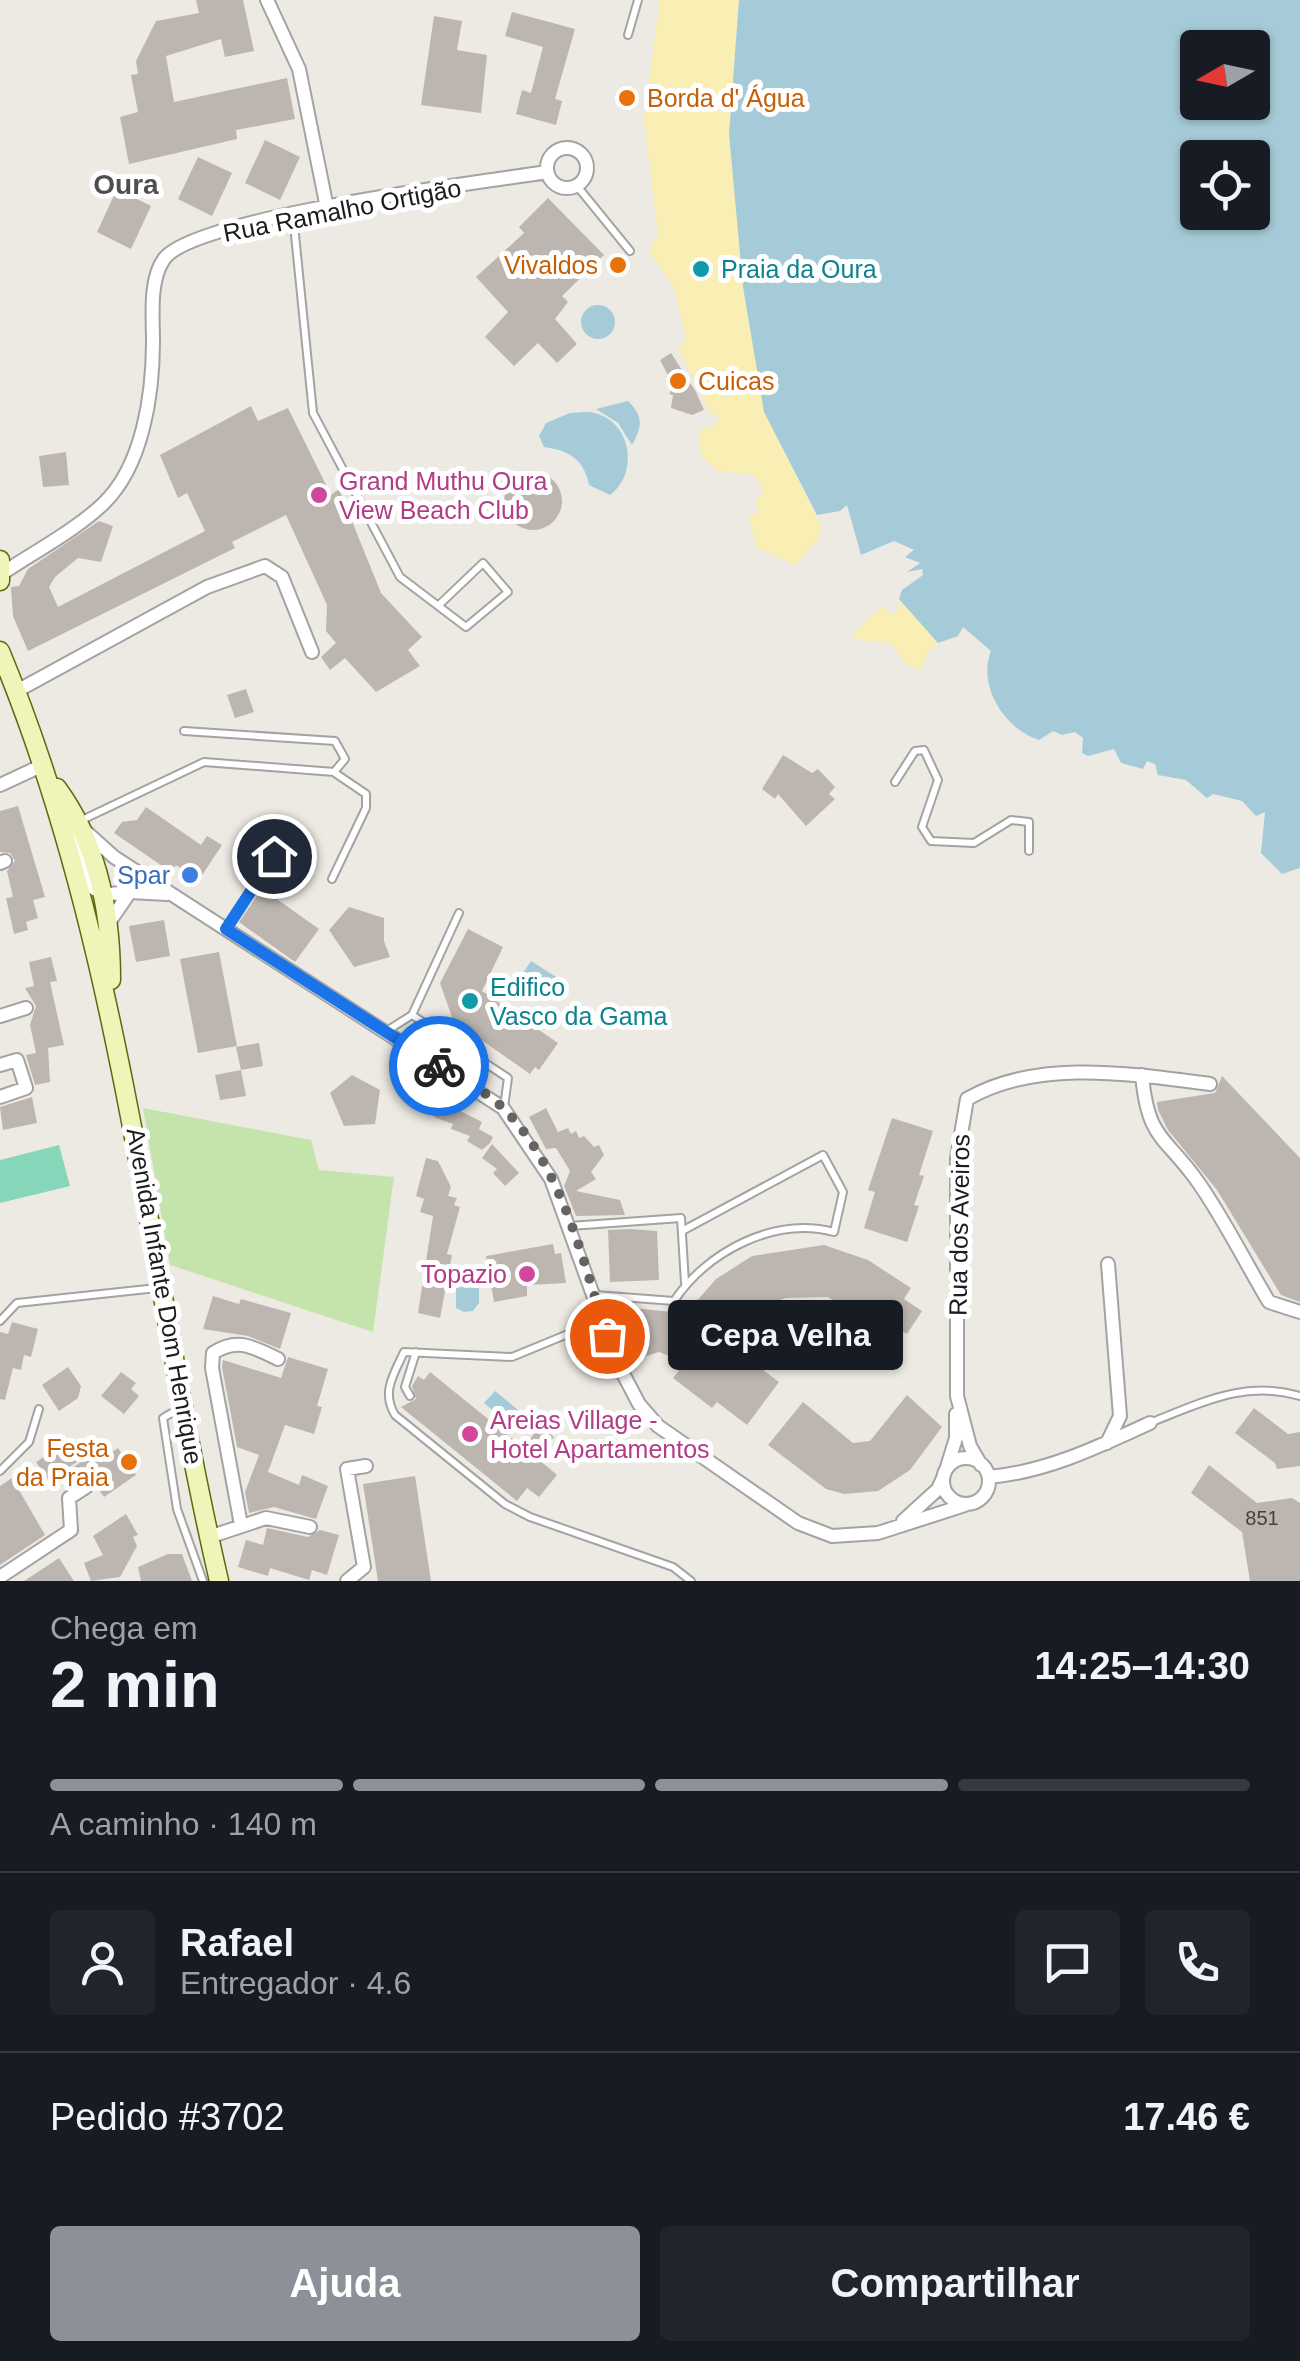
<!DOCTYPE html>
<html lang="pt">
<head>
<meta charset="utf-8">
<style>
	body { margin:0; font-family:Helvetica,sans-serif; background:#20242c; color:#f1f3f6; height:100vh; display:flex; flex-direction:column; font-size:38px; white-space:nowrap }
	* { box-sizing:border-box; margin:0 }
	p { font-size:32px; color:#9ea1a6 }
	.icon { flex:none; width:55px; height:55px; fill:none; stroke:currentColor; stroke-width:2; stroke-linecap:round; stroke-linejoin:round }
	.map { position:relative; height:1581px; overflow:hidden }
	.panel { display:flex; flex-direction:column; background:#171b24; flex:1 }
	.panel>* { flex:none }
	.needle { width:65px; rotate:261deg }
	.fabs { position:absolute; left:1180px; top:30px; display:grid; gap:20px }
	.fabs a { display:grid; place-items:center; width:90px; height:90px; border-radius:10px; background:#171b24; box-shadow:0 2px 8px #0004; font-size:50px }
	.pin { position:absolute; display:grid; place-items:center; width:85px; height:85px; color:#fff; margin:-42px; border:5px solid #fff; border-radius:50%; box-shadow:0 2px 10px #0007 }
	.courier { position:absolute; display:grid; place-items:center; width:100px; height:100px; margin:-50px; border:8px solid #1a73e8; border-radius:50%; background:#fff; color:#222; box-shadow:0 2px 12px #0007 }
	.bubble { position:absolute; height:70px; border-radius:10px; background:#171b24; box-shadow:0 2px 8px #0004; font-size:32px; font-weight:600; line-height:70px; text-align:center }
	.head em { font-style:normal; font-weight:600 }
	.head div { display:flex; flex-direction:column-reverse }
	.head { display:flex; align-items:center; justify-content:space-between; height:170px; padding:0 50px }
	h1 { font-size:65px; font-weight:600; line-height:75px }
	.bar { display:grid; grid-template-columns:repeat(4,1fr); gap:15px 10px; align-content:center; height:120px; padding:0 50px }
	.bar i { height:12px; border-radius:8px; background:#363941 }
	.bar .current { background:#8c9099 }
	.bar p { grid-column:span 4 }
	.line { display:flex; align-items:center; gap:25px; padding:0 50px; border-top:2px solid #363941 }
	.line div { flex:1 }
	.round { display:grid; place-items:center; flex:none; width:105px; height:105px; border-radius:10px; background:#20242c }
	.primary-button { display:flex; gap:20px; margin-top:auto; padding:20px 50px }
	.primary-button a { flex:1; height:115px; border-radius:10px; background:#8c9099; color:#fff; font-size:40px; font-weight:600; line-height:115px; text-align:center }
	.primary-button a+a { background:#20242c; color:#f1f3f6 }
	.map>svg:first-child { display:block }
	.grass { fill:#c5e4ac }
	.sand { fill:#f9eeb4 }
	.pitch { fill:#86d7ba }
	.water { fill:#a6cbd8; fill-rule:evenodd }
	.building { fill:#bdb6b0 }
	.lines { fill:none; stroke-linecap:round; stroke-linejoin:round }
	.lane-casing { stroke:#a3a3a3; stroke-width:10 }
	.street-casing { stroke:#a3a3a3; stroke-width:16 }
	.secondary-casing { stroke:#5d6a0d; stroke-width:21 }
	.lane { stroke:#fff; stroke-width:6 }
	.street { stroke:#fff; stroke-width:12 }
	.secondary { stroke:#eff4b9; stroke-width:18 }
	.done { stroke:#656462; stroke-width:10; stroke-dasharray:0 18 }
	.route { stroke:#1a73e8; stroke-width:12 }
	.food-dot { fill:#e8710a; stroke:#fff; stroke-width:4 }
	.culture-dot { fill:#0f9aa8; stroke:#fff; stroke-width:4 }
	.hotel-dot { fill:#d1479c; stroke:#fff; stroke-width:4 }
	.shop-dot { fill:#3f7fe0; stroke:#fff; stroke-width:4 }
	.labels { text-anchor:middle; stroke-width:10; stroke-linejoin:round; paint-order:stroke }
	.number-label { font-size:20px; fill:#444241 }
	.food-label { font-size:25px; fill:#c56008; stroke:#fff; text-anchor:start }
	.street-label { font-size:25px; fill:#1c1c1c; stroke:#fff }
	.culture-label { font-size:25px; fill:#0d838f; stroke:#fff; text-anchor:start }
	.hotel-label { font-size:25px; fill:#b23c85; stroke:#fff; text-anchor:start }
	.shop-label { font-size:25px; fill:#366cbe; stroke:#fff; text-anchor:end }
	.neighbourhood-label { font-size:28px; font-weight:bold; fill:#4f4f4f; stroke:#fff }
</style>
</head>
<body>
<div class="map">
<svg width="1300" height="1581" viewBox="0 0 1300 1581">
	<rect width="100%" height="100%" fill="#edeae3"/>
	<path class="grass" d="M143,1108L311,1140L319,1170L394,1177L373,1332L170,1265Z"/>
	<path class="sand" d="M660,0H739L729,134L764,412L821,525L820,537L795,565L757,548L748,515L758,513L755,502L764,492L754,475L718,471L701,455L698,431L714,426L720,417L710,413L678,348L686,341L675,289L649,251L658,234L644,118Z
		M899,599L938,643L928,651L922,670L907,665L890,643L856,640L854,633L882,606L890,614L898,611Z"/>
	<path class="pitch" d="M59,1145L70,1186L0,1203V1160Z"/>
	<path class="water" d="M739,0H1300V868L1282,874L1261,853L1265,812L1256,816L1242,801L1213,794L1207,798L1186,780L1158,775L1155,764L1147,761L1143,769L1121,763L1114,749L1088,756L1082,753L1083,738L1075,732L1062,735L1053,731L1039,740C1004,729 977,685 991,651L963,627L958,636L938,643L899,599L902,590L923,575L922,569L907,572L920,563L905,557L914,550L894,541L861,555L847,505L840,511L817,515L764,412L743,287L729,134ZM1198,48H1252V102H1198ZM1198,158H1252V212H1198Z
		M581 322a17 17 0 1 1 34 0a17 17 0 1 1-34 0Z
		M628,401C644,417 642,427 632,445L618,423L596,409Z
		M570,413C577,413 587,411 594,413C632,421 639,474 610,495L589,485C584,459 568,450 544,447L539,436L546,423Z
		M531,961L561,980L549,1000L518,980Z
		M471,1278L479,1282V1303L473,1311L464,1312L456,1308V1285Z
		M495,1391L529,1419L519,1432L484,1403Z"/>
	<path class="building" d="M196,0H243L254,51L225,57L221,39L166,56L174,102L287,78L295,119L236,130L237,139L129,164L120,117L138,112L131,75L138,74L136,61L156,21L199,13Z
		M512,12L575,29L555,99L562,101L556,125L516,114L522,90L531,93L543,47L505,36Z
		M434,16L462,21L457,50L487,55L481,113L421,105Z
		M265,140L300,157L280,200L245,183Z
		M198,157L232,173L212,216L178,199Z
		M117,189L151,206L131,249L97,232Z
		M548,198L604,255L562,296L568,302L555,319L577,344L557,363L538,343L514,366L485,337L508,312L476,277L524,233L519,227Z
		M671,353L696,392L704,410L692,415L671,408L673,395L669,394L674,387L660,360Z
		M251,406L258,421L288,408L331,495L339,489L381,593L422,637L408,650L420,666L376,692L345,658L330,670L321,657L336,643L326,631L327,605L286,515L232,542L235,548L28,651L13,616L11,587L19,586L28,569L99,521L113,526L101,562L78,558L55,577L49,587L58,607L205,531L187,493L178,498L160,455Z
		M66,452L69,485L43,487L39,456Z
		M504 501a29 29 0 1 1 58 0a29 29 0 1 1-58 0Z
		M246,689L254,712L235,718L227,695Z
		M783,755L812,773L818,769L835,787L829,794L835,799L806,826L778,794L775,799L762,789Z
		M18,806L45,897L33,900L38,918L26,922L28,930L14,934L6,898L13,897L7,871L15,861L10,853L0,852V811Z
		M146,807L201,845L207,836L222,845L199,880L176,865L171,872L114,833L122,822L137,820Z
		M267,892L319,929L295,962L239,922L259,893L264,896Z
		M349,907L384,918V941L390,957L354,967L329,930Z
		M164,920L170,956L136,962L129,926Z
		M468,929L503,947L482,991L558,1043L539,1070L535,1067L530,1074L453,1020L440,983Z
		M219,952L237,1046L198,1053L180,959Z
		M51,957L57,981L50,982L64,1045L48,1048L50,1082L35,1085L26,1055L36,1053L30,1025L36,1006L25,988L34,986L29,962Z
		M259,1043L263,1066L241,1070L236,1047Z
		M241,1070L246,1096L220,1100L215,1075Z
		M352,1075L380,1090L375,1124L344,1126L330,1093Z
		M1222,1076L1300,1158V1302L1281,1295L1217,1190L1168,1130L1158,1110L1157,1102L1215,1093Z
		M32,1097L37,1123L3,1130L0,1107Z
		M439,1100L482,1122L479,1129L493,1137L490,1143L482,1150L467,1141L470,1136L451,1129L453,1124L434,1117Z
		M546,1108L558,1132L568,1128L571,1134L576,1131L579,1138L584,1136L594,1147L599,1145L604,1155L591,1172L596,1179L576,1191L620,1200L625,1215L576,1216L564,1186L570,1171L556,1148L546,1149L529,1117Z
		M892,1118L933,1131L919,1175L924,1176L914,1205L919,1206L907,1242L864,1228L875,1192L868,1190Z
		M492,1144L519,1173L505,1186L493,1173L497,1169L482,1158Z
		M426,1158L438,1161L451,1187L448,1196L457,1198L454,1205L460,1207L447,1254L452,1255L440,1318L418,1313L433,1216L420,1212L424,1199L416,1196Z
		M630,1229L657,1231L659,1280L610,1282L608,1230Z
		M553,1244L555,1254L561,1253L566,1283L527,1285V1296L494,1302L486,1256Z
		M824,1245L868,1260L911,1288L904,1299L922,1311L907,1334L889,1324L882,1334L828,1297L786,1298L768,1304L739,1326L720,1350L745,1370L751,1361L779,1382L747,1425L717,1402L712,1408L673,1378L686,1362L659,1352L640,1358L622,1307L673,1312L681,1319L716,1279L752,1256Z
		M213,1296L239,1304L241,1299L291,1313L280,1349L248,1336L203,1329Z
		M12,1322L38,1329L31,1357L24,1355L21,1370L13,1368L5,1400L0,1399V1332L8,1334Z
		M288,1357L328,1369L317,1406L322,1407L314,1434L285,1425L268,1472L299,1485L302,1475L328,1486L316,1519L274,1507L249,1513L245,1492L259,1455L237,1447L222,1367L223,1360L281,1378Z
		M68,1367L81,1386L78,1398L59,1411L42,1385Z
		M121,1372L136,1383L131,1389L139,1396L124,1414L101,1396Z
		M430,1372L524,1448L539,1426L554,1437L538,1459L557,1475L539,1497L527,1488L517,1501L401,1407L416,1399L412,1386L418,1376L424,1380Z
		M907,1395L942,1427L910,1470L878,1491L844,1494L826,1489L768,1445L803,1402L853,1443L870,1441Z
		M1254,1408L1288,1434L1300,1432V1466L1277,1469L1275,1463L1235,1433Z
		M65,1443L77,1462L48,1480L36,1462Z
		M118,1448L136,1475L104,1497L88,1474L76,1481L69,1470L93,1454L98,1462Z
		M1209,1465L1257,1503L1292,1498L1300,1503V1581H1250L1242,1532L1191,1493Z
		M415,1476L431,1581H378L363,1484Z
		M12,1478L45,1535L0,1565V1486Z
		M126,1514L138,1535L133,1537L137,1546L120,1577L91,1581L84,1563L103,1555L93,1536Z
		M267,1528L308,1537L320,1530L339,1535L327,1575L312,1570L309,1580L270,1568L268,1576L238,1567L246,1540L263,1545Z
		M168,1554H182L192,1581H141L138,1567Z
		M59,1558L74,1581H24Z"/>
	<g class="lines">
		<defs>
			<path id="lane" d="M628,35L638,0
				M577,186L630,251
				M293,215L313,413L400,577L466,627L508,592L483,563L440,604
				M895,782L915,751L924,750L938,780L922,827L931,841L974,843L1011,820L1029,822V851
				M82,820L204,762L334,772L345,759L335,741L184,731
				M332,879L366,808V794L335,773
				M227,928L278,846
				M412,1015L459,913
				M385,1032L412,1015L508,1078L504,1107
				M570,1226L681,1218L685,1283
				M595,1295L674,1301C707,1252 774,1216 834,1232L843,1192L823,1155L682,1231
				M602,1320L512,1357L404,1352C394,1374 381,1392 395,1415L505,1504L530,1517L673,1567L691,1581
				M0,1321L17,1303L157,1288
				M410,1396L405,1387L416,1352
				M180,1408L163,1418L177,1509L203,1581
				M1152,1422C1203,1402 1245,1380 1300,1396
				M0,1471L29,1442L39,1409"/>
			<path id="street" d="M267,0L299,69L327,208
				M547 168a20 20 0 1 1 40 0a20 20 0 1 1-40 0Z
				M3,573C34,552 76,530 103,504C143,466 153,394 153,341C153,317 149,280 164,259C194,217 484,182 547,172
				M15,692L207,587L265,566L282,577L312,652
				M0,785L43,765
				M63,823L73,835L94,889L110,894L130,892
				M84,830L114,857L503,1108L551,1179L618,1364L639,1404L658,1426L798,1523L832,1536L878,1533L965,1505
				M0,863L5,861
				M110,921L130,892L167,894
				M0,1016L26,1008
				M0,1065L17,1060L26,1088L0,1097
				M1142,1075C1148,1141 1165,1135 1198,1182C1224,1219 1245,1262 1269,1302L1300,1312
				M1107,1443L1120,1416L1108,1264
				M943 1481a23 23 0 1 1 46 0a23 23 0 1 1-46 0Z
				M981,1465L970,1446L957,1396V1158L967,1099C1038,1058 1131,1074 1210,1084
				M947,1467L956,1438V1414
				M989,1477C1046,1472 1098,1447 1150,1423
				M903,1521L938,1489L943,1478
				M241,1525L212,1368L213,1353C238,1337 253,1347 278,1359
				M209,1537L266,1518L310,1527
				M0,1577L71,1530L69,1498L86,1487
				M347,1581L364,1567L347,1469L366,1466"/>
			<path id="secondary" d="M0,560V581
				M0,651C124,949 147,1270 219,1581
				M57,788C98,844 111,912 111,980"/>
		</defs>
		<use href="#lane" class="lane-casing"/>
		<use href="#street" class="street-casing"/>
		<use href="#secondary" class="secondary-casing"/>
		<use href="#lane" class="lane"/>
		<use href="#street" class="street"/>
		<use href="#secondary" class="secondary"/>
	</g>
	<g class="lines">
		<path class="done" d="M439,1066C461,1079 486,1091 504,1109C562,1167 583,1261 607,1336"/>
		<path class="route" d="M274,856L226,929L439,1066"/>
	</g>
	<g class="food-dot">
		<circle cx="627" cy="98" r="10"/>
		<circle cx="618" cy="265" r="10"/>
		<circle cx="678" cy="381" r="10"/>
		<circle cx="129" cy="1462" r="10"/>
	</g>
	<g class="culture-dot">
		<circle cx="701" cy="269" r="10"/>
		<circle cx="470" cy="1001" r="10"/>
	</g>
	<g class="hotel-dot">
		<circle cx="319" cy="495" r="10"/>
		<circle cx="527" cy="1274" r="10"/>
		<circle cx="470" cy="1434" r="10"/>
	</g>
	<circle class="shop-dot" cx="190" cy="875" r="10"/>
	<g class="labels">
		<g class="number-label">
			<text x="1262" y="1525">851</text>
		</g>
		<g class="food-label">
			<text x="647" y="107">Borda d' Água</text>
			<text x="598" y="274" text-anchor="end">Vivaldos</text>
			<text x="698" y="390">Cuicas</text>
			<text x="109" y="1457" text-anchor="end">Festa<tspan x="109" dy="29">da Praia</tspan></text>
		</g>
		<g class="street-label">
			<text transform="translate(342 210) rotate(-11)" y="9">Rua Ramalho Ortigão</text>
			<text transform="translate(959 1225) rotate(-89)" y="9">Rua dos Aveiros</text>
			<text transform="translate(165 1296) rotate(80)" y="9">Avenida Infante Dom Henrique</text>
		</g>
		<g class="culture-label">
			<text x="721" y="278">Praia da Oura</text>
			<text x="490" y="996">Edifico<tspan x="490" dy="29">Vasco da Gama</tspan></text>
		</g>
		<g class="hotel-label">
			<text x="339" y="490">Grand Muthu Oura<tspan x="339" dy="29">View Beach Club</tspan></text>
			<text x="507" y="1283" text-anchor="end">Topazio</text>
			<text x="490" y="1429">Areias Village -<tspan x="490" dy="29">Hotel Apartamentos</tspan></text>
		</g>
		<g class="shop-label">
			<text x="170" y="884">Spar</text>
		</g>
		<g class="neighbourhood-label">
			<text x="126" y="194">Oura</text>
		</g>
	</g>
</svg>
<div class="fabs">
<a><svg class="needle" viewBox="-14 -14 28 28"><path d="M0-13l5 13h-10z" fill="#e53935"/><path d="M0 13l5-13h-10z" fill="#9ea1a6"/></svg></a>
<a><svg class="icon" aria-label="locate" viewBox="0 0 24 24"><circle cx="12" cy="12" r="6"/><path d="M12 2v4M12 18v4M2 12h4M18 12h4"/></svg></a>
</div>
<div class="pin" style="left:607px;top:1336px;background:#ea580c"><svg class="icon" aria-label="bag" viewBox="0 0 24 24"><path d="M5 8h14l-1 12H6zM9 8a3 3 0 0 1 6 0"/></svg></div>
<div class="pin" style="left:274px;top:856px;background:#1f2937"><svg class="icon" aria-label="home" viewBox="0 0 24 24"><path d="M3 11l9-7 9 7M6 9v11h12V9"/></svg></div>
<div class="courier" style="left:439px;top:1066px"><svg class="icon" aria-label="bike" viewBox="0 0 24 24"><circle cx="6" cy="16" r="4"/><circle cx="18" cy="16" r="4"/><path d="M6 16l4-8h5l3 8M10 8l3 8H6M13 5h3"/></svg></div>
<div class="bubble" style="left:668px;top:1300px;width:235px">Cepa Velha</div>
</div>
<section class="panel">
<div class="head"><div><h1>2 min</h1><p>Chega em</p></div><em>14:25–14:30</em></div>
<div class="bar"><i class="current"></i><i class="current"></i><i class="current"></i><i></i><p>A caminho · 140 m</p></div>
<div class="line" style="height:180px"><a class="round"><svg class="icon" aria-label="person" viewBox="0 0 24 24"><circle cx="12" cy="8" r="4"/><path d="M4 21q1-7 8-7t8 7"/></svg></a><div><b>Rafael</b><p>Entregador · 4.6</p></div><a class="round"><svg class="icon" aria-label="chat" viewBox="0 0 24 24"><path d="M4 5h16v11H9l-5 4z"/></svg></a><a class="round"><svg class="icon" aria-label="phone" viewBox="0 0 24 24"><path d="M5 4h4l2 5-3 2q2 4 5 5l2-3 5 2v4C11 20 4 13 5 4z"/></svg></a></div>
<div class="line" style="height:130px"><div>Pedido #3702</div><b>17.46 €</b></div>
<div class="primary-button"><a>Ajuda</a><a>Compartilhar</a></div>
</section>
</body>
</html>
